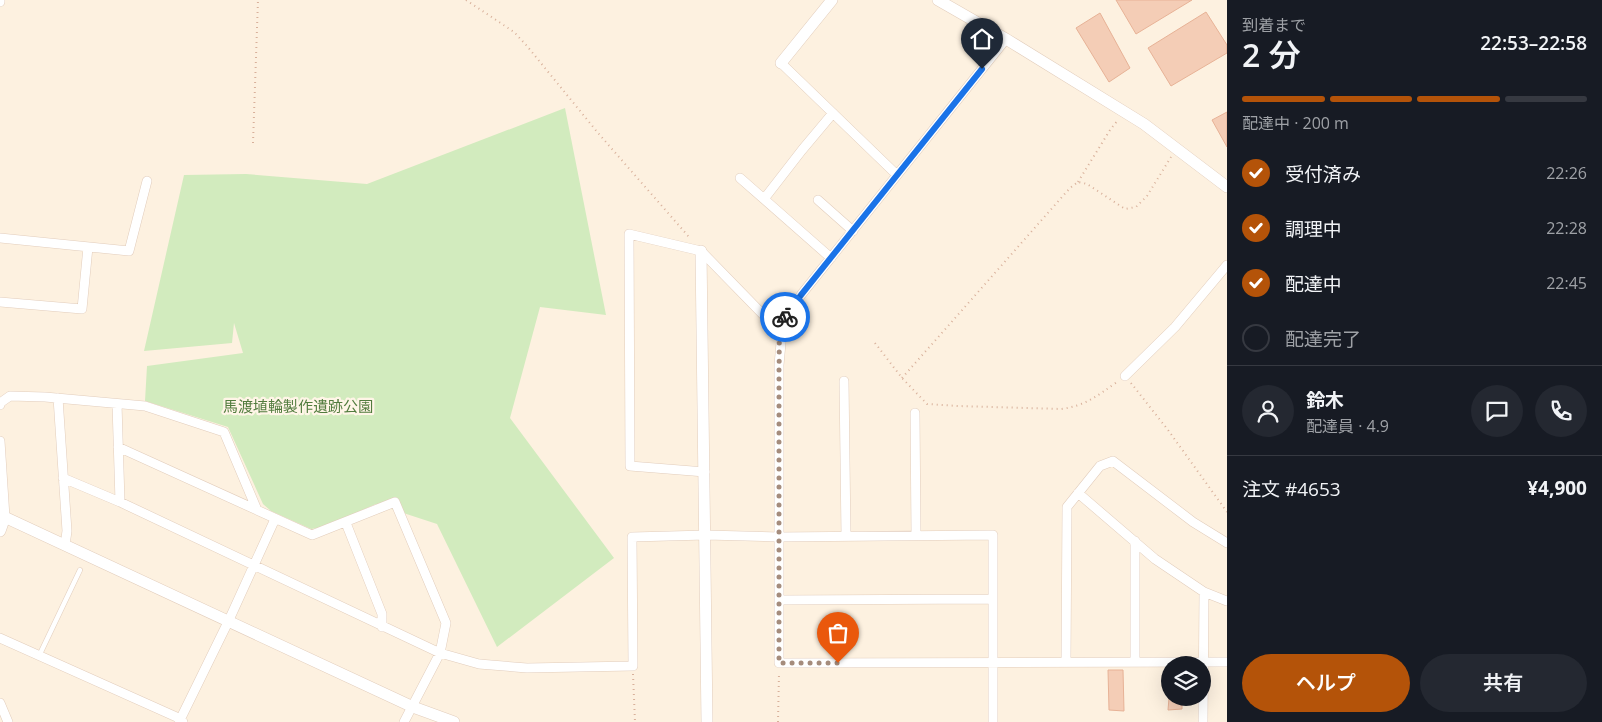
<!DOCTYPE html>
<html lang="ja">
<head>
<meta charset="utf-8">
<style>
	body { margin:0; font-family:"Open Sans","Noto Sans JP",sans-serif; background:#242831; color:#f1f3f6; height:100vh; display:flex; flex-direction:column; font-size:19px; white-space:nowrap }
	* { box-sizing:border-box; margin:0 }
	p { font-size:16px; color:#9ea1a6 }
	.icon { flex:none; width:28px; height:28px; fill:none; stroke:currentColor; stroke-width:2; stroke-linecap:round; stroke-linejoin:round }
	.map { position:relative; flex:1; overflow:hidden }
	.panel { display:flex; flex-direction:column; background:#171b24; width:375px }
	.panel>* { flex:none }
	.buttons { position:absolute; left:1161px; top:656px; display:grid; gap:10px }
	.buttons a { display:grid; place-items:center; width:50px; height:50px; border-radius:50%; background:#171b24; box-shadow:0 5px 20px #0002; font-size:25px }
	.pin { position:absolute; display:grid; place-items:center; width:42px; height:42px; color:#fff; margin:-51px -21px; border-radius:50% 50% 50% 0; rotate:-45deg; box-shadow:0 0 5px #0007 }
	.pin .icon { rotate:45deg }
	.courier { position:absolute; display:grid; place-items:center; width:50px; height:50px; margin:-25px; border:4px solid #1a73e8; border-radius:50%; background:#fff; color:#222; box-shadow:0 1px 6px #0007 }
	.overview em { font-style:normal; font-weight:600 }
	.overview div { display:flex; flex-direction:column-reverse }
	.overview { display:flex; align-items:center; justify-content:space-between; height:85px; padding:0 15px }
	h1 { font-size:32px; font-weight:600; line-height:38px }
	.bar { display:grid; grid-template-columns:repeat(4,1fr); gap:8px 5px; align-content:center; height:60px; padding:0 15px }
	.bar i { height:6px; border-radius:4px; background:#363941 }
	.bar .on { background:#b45309 }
	.bar p { grid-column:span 4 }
	.line { display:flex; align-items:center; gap:12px; padding:0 15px; border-top:1px solid #363941 }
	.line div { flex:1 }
	.round { display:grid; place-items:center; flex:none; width:52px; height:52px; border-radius:26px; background:#242831 }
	ol { padding:0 15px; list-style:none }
	li { display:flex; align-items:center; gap:15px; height:55px }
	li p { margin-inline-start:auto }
	li .icon { padding:5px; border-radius:50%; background:#b45309; color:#fff; stroke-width:4 }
	li:last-child { color:#9ea1a6 }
	li i { width:28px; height:28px; border:2px solid #363941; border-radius:50% }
	.cta { display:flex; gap:10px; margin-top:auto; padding:10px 15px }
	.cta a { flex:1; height:58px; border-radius:30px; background:#b45309; color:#fff; font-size:20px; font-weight:600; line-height:58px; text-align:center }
	.cta a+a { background:#242831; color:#f1f3f6 }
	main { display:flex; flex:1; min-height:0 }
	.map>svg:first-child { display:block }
	.green { fill:#d2ebbe }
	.building { fill:#f4cdb6; stroke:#e7b296 }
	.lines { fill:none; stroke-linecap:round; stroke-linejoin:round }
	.service-casing { stroke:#e2cdbc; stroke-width:5.5 }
	.minor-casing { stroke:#e2cdbc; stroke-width:10 }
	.tertiary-casing { stroke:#e2cdbc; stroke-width:12 }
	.path { stroke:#d8b09a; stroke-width:2; stroke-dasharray:1 4; stroke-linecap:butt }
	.service { stroke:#fff; stroke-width:4.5 }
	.minor { stroke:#fff; stroke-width:9 }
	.tertiary { stroke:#fff; stroke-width:11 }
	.done { stroke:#a58c7c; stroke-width:5; stroke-dasharray:0 9 }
	.route { stroke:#1a73e8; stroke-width:6 }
	.labels { text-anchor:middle; stroke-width:4.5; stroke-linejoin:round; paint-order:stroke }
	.park-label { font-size:15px; fill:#527c3e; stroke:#fff5e7 }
</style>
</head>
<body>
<main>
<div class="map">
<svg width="1227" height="722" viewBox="0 0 1227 722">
	<rect width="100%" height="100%" fill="#fdf1e0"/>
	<path class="green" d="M565,108L606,315L540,307L510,418L614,558L497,647L437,524L376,504L324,527L311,529L271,511L263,504L228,427L145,401L147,366L243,353L234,323L232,343L144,351L184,175L246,174L367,184Z"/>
	<path class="building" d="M1116,0H1192L1136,34Z
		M1206,12L1227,45V53L1171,86L1148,48Z
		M1100,13L1130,68L1109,82L1076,28Z
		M1227,112V147L1212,120Z
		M1108,670H1123L1124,711L1109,710Z
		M1169,698H1182V709L1168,710Z"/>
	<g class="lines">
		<defs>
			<path id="service" d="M39,656L80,570"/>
			<path id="minor" d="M0,2V0
				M1006,39L801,295L783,321L779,365V663L1227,662
				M781,63L897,175
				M740,178L831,258
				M764,199L802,150L833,113
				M818,200L853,231
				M0,238L129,251L147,181
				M0,302L82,309L88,247
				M1125,376L1175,327L1227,265
				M844,381L846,536
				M58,398L67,531L65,545
				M117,404L120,502
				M0,405V403L10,396L45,397L145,406L224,432L257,510
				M915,413L916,535
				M0,441L5,517
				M118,447L312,535L395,502L446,623L440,653L404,722
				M705,472L630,466L629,234L701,251L781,333
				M63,478L120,502L440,653L479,664L527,668L633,666L632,537L706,535L778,537L993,535V722
				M1078,493L1155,559L1204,592L1227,601
				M346,523L382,614V627
				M1135,541V662
				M780,600L992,599
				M0,638L181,719L183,722
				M1066,662L1067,507L1100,466L1113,461L1193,522L1227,543
				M0,703L8,722
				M179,722L229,620L275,519
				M1203,722L1204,592"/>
			<path id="tertiary" d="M938,0L1006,39L1144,124L1227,187
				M781,63L832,0
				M701,251L707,722
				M0,515L413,707L454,722
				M0,531L5,517"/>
		</defs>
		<use href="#service" class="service-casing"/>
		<use href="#minor" class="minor-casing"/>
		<use href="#tertiary" class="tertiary-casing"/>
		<path class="path" d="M466,0L514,32L527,46L598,133L689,237
			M253,143L258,0
			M1078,182L1110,130L1118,120
			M875,343L902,378L927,404L958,406L1061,409C1085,406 1097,396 1117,382
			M902,378L1070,188L1078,182L1087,184L1125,209L1136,207L1147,196L1171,157
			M1131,383L1168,430L1227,512
			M633,674L635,722
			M778,722L779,673"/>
		<use href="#service" class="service"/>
		<use href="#minor" class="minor"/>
		<use href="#tertiary" class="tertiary"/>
	</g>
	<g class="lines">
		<path class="done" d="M785,317C777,329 780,351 779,365V663H838"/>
		<path class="route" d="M785,317L801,295L982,69"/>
	</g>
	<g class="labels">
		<g class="park-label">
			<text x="298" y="412">馬渡埴輪製作遺跡公園</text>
		</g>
	</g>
</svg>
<div class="buttons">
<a><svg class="icon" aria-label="layers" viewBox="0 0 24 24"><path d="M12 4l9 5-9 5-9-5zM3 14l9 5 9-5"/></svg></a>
</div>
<div class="pin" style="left:838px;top:663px;background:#ea580c"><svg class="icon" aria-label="bag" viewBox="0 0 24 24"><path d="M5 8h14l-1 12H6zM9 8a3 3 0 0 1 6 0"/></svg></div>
<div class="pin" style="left:982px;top:69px;background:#1f2937"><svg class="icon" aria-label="home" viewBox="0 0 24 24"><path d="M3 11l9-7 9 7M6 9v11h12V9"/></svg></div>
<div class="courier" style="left:785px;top:317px"><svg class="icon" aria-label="bike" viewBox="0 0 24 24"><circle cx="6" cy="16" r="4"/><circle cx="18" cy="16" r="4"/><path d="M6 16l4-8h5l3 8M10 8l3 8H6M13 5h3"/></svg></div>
</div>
<section class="panel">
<div class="overview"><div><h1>2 分</h1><p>到着まで</p></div><em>22:53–22:58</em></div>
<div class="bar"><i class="on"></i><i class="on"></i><i class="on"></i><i></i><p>配達中 · 200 m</p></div>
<ol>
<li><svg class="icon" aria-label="check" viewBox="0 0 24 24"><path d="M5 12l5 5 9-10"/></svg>受付済み<p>22:26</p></li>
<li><svg class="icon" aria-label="check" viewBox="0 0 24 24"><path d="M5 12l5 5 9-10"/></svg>調理中<p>22:28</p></li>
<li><svg class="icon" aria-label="check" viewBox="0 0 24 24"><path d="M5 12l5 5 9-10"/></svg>配達中<p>22:45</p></li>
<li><i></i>配達完了</li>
</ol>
<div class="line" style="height:90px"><a class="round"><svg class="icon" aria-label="person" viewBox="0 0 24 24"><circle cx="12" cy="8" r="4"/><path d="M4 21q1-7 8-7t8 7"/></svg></a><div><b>鈴木</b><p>配達員 · 4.9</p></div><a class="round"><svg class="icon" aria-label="chat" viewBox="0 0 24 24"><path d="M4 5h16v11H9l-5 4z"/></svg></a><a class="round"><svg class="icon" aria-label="phone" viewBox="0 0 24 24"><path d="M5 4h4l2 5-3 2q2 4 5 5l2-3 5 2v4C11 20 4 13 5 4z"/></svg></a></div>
<div class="line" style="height:65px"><div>注文 #4653</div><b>¥4,900</b></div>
<div class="cta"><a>ヘルプ</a><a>共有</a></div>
</section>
</main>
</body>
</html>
